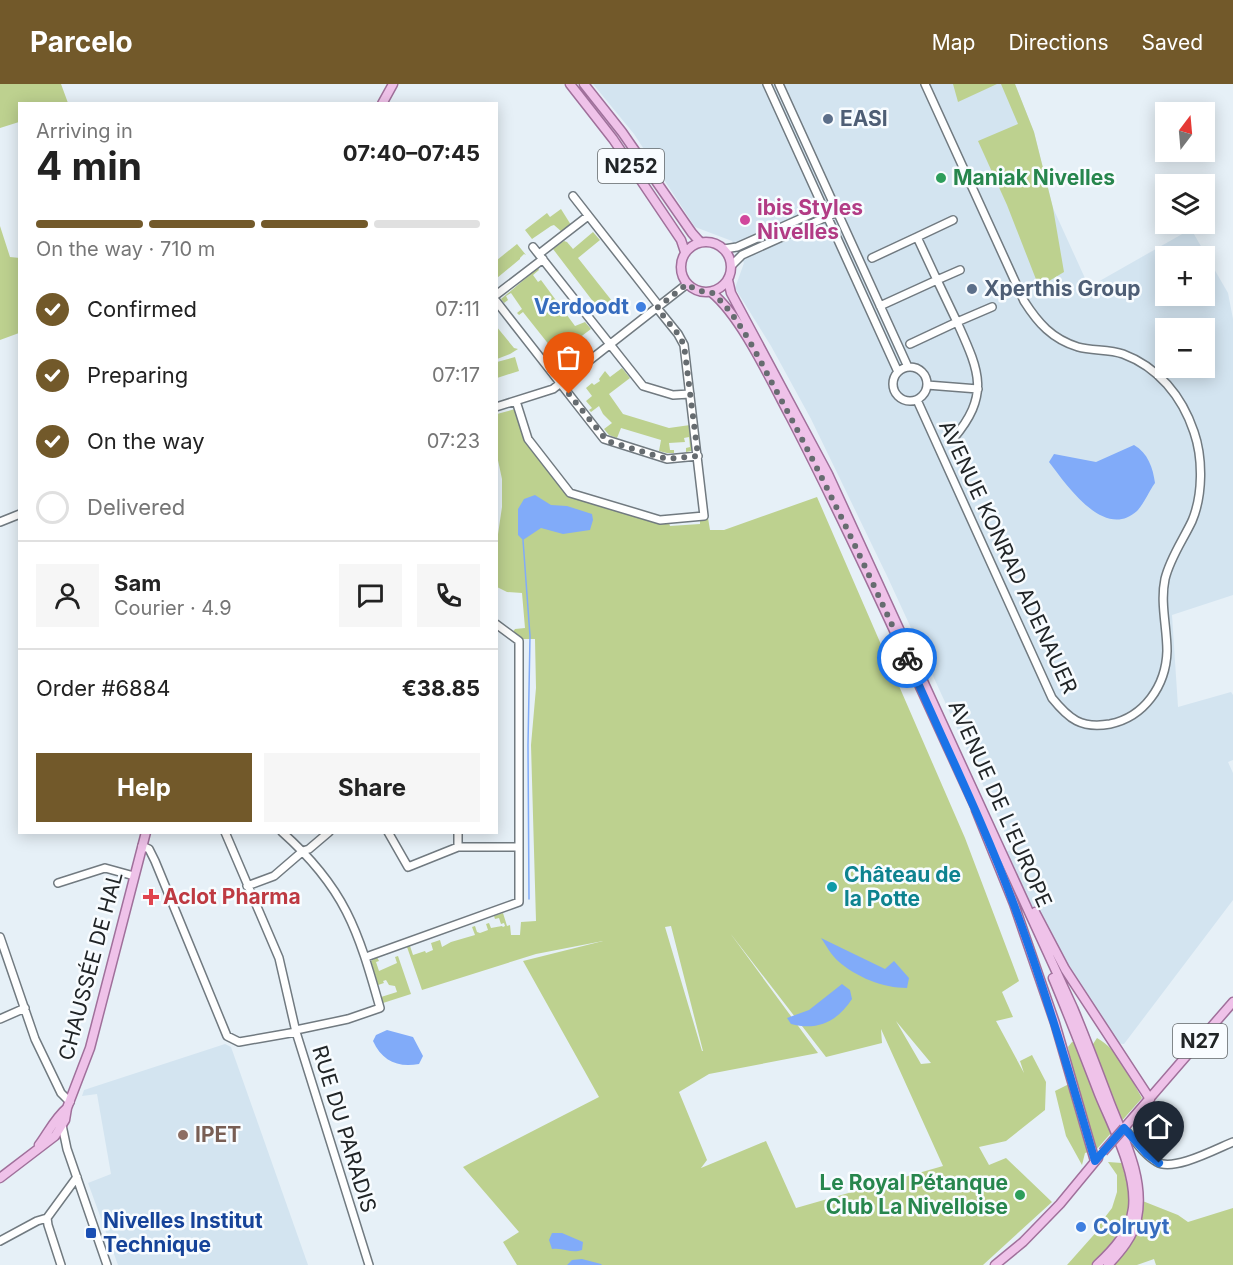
<!DOCTYPE html>
<html lang="en">
<head>
<meta charset="utf-8">
<style>
	body { margin:0; font-family:Inter,sans-serif; background:#f6f6f6; color:#222; height:100vh; display:flex; flex-direction:column; font-size:22px; white-space:nowrap }
	* { box-sizing:border-box; margin:0 }
	p { font-size:20px; color:#767676 }
	.icon { flex:none; width:33px; height:33px; fill:none; stroke:currentColor; stroke-width:2; stroke-linecap:round; stroke-linejoin:round }
	.map { position:relative; flex:1; overflow:hidden }
	.details { position:absolute; left:18px; top:18px; width:480px; height:732px; display:flex; flex-direction:column; background:#fff; border-radius:0px; box-shadow:0 3px 15px #0003 }
	.details>* { flex:none }
	.needle { width:39px; rotate:16deg }
	.fabs { position:absolute; left:1155px; top:18px; display:grid; gap:12px }
	.fabs a { display:grid; place-items:center; width:60px; height:60px; border-radius:0px; background:#fff; box-shadow:0 3px 15px #0003; font-size:30px }
	.pin { position:absolute; display:grid; place-items:center; width:51px; height:51px; color:#fff; margin:-62px -26px; border-radius:50% 50% 50% 0; rotate:-45deg; box-shadow:0 0 6px #0007 }
	.pin .icon { rotate:45deg }
	.courier { position:absolute; display:grid; place-items:center; width:60px; height:60px; margin:-30px; border:4px solid #1a73e8; border-radius:50%; background:#fff; color:#222; box-shadow:0 2px 8px #0007 }
	.headline em { font-style:normal; font-weight:700 }
	.headline div { display:flex; flex-direction:column-reverse }
	.headline { display:flex; align-items:center; justify-content:space-between; height:102px; padding:0 18px }
	h1 { font-size:39px; font-weight:700; line-height:45px }
	.bar { display:grid; grid-template-columns:repeat(4,1fr); gap:9px 6px; align-content:center; height:72px; padding:0 18px }
	.bar i { height:8px; border-radius:4px; background:#e0e0e0 }
	.bar .selected { background:#72592a }
	.bar p { grid-column:span 4 }
	.line { display:flex; align-items:center; gap:15px; padding:0 18px; border-top:2px solid #e0e0e0 }
	.line div { flex:1 }
	.round { display:grid; place-items:center; flex:none; width:63px; height:63px; border-radius:0px; background:#f6f6f6 }
	ol { padding:0 18px; list-style:none }
	li { display:flex; align-items:center; gap:18px; height:66px }
	li p { margin-inline-start:auto }
	li .icon { padding:6px; border-radius:50%; background:#72592a; color:#fff; stroke-width:4 }
	li:last-child { color:#767676 }
	li i { width:33px; height:33px; border:3px solid #e0e0e0; border-radius:50% }
	.cta { display:flex; gap:12px; margin-top:auto; padding:12px 18px }
	.cta a { flex:1; height:69px; border-radius:0px; background:#72592a; color:#fff; font-size:24px; font-weight:700; line-height:69px; text-align:center }
	.cta a+a { background:#f6f6f6; color:#222 }
	header { display:flex; align-items:center; gap:36px; box-sizing:border-box; height:84px; padding:0 30px; background:#72592a; color:#fff }
	header strong { font-size:28px }
	nav { display:flex; gap:33px; margin-inline-start:auto; font-size:21px }
	.map>svg:first-child { display:block }
	.built { fill:#d3e4f0; fill-rule:evenodd }
	.green { fill:#bdd18f; fill-rule:evenodd }
	.water { fill:#81abf9 }
	.lines { fill:none; stroke-linecap:round; stroke-linejoin:round }
	.stream { stroke:#81abf9; stroke-width:1.5 }
	.minor-casing { stroke:#717a80; stroke-width:10 }
	.major-casing { stroke:#a0709b; stroke-width:11 }
	.minor { stroke:#fff; stroke-width:7 }
	.major { stroke:#efc2e9; stroke-width:8 }
	.major-bridge-casing { stroke:#a0709b; stroke-width:11; stroke-linecap:butt }
	.major-bridge { stroke:#efc2e9; stroke-width:8 }
	.done { stroke:#666c70; stroke-width:6; stroke-dasharray:0 10.8 }
	.route { stroke:#1a73e8; stroke-width:8 }
	.service-dot { fill:#5c6f8a; stroke:#f8fcff; stroke-width:2 }
	.leisure-dot { fill:#2e9e5b; stroke:#f8fcff; stroke-width:2 }
	.hotel-dot { fill:#d1479c; stroke:#f8fcff; stroke-width:2 }
	.shop-dot { fill:#3f7fe0; stroke:#f8fcff; stroke-width:2 }
	.culture-dot { fill:#0f9aa8; stroke:#f8fcff; stroke-width:2 }
	.health-dot { fill:#e0444e; stroke:#f8fcff; stroke-width:2 }
	.education-dot { fill:#8d6e63; stroke:#f8fcff; stroke-width:2 }
	.transit-dot { fill:#1a4fb4; stroke:#f8fcff; stroke-width:2 }
	.labels { text-anchor:middle; stroke-width:5; stroke-linejoin:round; paint-order:stroke }
	.shield { fill:#f8fcff; stroke:#626668; stroke-width:1.5 }
	.shield-label { font-size:20px; font-weight:bold; fill:#212527 }
	.service-label { font-size:21px; font-weight:bold; fill:#4e5e75; stroke:#f8fcff; text-anchor:start }
	.leisure-label { font-size:21px; font-weight:bold; fill:#27864d; stroke:#f8fcff; text-anchor:start }
	.hotel-label { font-size:21px; font-weight:bold; fill:#b23c85; stroke:#f8fcff; text-anchor:start }
	.shop-label { font-size:21px; font-weight:bold; fill:#366cbe; stroke:#f8fcff; text-anchor:end }
	.street-label { font-size:21px; fill:#212527; stroke:#f8fcff }
	.culture-label { font-size:21px; font-weight:bold; fill:#0d838f; stroke:#f8fcff; text-anchor:start }
	.health-label { font-size:21px; font-weight:bold; fill:#be3a42; stroke:#f8fcff; text-anchor:start }
	.education-label { font-size:21px; font-weight:bold; fill:#785e54; stroke:#f8fcff; text-anchor:start }
	.transit-label { font-size:21px; font-weight:bold; fill:#164399; stroke:#f8fcff; text-anchor:start }
</style>
</head>
<body>
<header>
<strong>Parcelo</strong>
<nav><a>Map</a><a>Directions</a><a>Saved</a></nav>
</header>
<div class="map">
<svg width="1233" height="1181" viewBox="0 0 1233 1181">
	<rect width="100%" height="100%" fill="#e6f0f7"/>
	<path class="built" d="M593,0H1015L1034,48L1053,124L1089,203L1191,145L1228,209L1233,235V511L1172,531L1178,623L1231,608L1233,611V676L1228,678L1233,689V816L1124,960L1112,959L1001,768L1013,766L888,494L811,335L771,262L735,204L744,179L732,157L695,143L634,50ZM1166,172H1204V212H1166ZM1166,244H1204V284H1166Z
		M225,960L231,963L308,1181H118L88,1099L111,1090L97,1010L82,1012L84,1006Z"/>
	<path class="green" d="M0,0H61L68,19L20,20L19,38L0,44Z
		M953,0H997L958,18Z
		M1001,0H1015L1034,48L1053,124L1064,188L1039,203L1007,121L978,57L1018,40Z
		M561,125L571,141L562,148L554,141L551,142L532,155L525,146L547,129L550,133Z
		M0,142L10,173L20,174L19,249L0,256Z
		M593,148L600,156L578,174L612,217L598,229L596,226L598,224L553,165L564,157L567,158L573,165Z
		M517,160L526,171L524,170L520,174V175L497,194V176Z
		M538,184L539,186L533,191L538,198L541,196L575,242L585,238L591,245L579,254V257L584,262L573,260L567,265L569,270L565,276L561,272L564,270L562,263L547,275L543,269L550,262L523,228L519,231L517,229L522,225L511,209L506,212L508,216L504,219L501,215Z
		M496,242L514,264L518,265L510,270L497,275Z
		M515,273L519,287L497,294V278Z
		M622,284L630,294L609,310L623,330L669,344L690,341L692,367L686,368V364L690,363L689,353L684,354L685,358L669,359L670,366H674V369H667L659,367L661,356L621,344L617,354L609,351L604,345L612,339L603,330L599,322L591,328L589,326L592,324L586,317L592,312L586,304L592,299L594,301L600,297L599,295L605,287L610,293Z
		M515,325L525,356L568,411L660,439H669L670,442L700,440V435L708,434L710,446H724L817,413L965,754L1019,897L1002,908L1013,933L996,937L1024,989L1020,977L1032,971L1046,998L1045,1026L1006,1057L979,1063L989,1081L1006,1074L1052,1118L983,1181H517L503,1158L519,1148L463,1083L599,1013L523,877L603,857L536,870L422,906L407,863L410,862L413,871L425,867L426,869L433,866L431,859L440,856L442,863L451,858L475,851L472,843L475,842L477,848L480,849L488,846L486,840L489,839L491,844L502,842L503,843L505,842L504,839L501,840L499,834L495,835L494,832L503,829L507,842L510,841L511,851H520L521,838L536,837L531,661L536,604L535,555H521L512,549L515,545L525,544L522,509L507,508L497,503V457L502,423V395L496,367L497,330ZM671,842L703,967H702L665,843ZM730,849L826,973L882,959L881,945L943,1082L796,1124L766,1057L701,1084L707,1076L679,1008L709,990L818,969ZM896,937L931,979L921,980Z
		M398,872L411,910L383,919L381,913L397,908L395,902L389,901L386,896L383,897L384,899L378,901L371,877L377,873L379,877L376,878L379,887L397,879L395,873Z
		M1097,954C1119,966 1130,993 1142,1014L1096,1066L1085,1069L1082,1081L1066,1052L1055,1007L1075,997L1068,963L1072,958L1093,960Z
		M1108,1078L1122,1079L1130,1112L1178,1131L1188,1138L1233,1124V1181H1156L1154,1175L1137,1181H1067L1099,1145V1141L1112,1124L1117,1108V1091Z"/>
	<path class="water" d="M1134,361C1148,369 1153,384 1155,399C1149,407 1144,420 1137,427C1104,457 1066,400 1049,378L1054,370L1096,378Z
		M535,411L551,421L567,422L592,430L593,436L590,446L563,450L541,444L523,456L518,451V425L524,415Z
		M821,854L885,885L894,877L909,894L907,904C883,904 856,893 838,877C831,871 826,861 821,854Z
		M842,900L850,906L852,915C837,938 817,947 791,940L787,934L809,926Z
		M387,946L413,953L423,972L419,980C398,984 382,977 373,957L376,951Z
		M552,1149H562L583,1158L582,1166C571,1170 563,1163 552,1165L549,1156Z
		M582,1175L601,1180L602,1181H567L572,1176Z"/>
	<g class="lines">
		<path class="stream" d="M523,456L530,552L528,661L529,815"/>
		<defs>
			<path id="minor" d="M767,0L898,288
				M779,0L908,283
				M573,112L659,222
				M533,163L643,302L673,311L690,310
				M724,165L737,163L829,122
				M539,170L588,132
				M872,174L917,153
				M732,181L742,171L833,130
				M960,186L937,196L957,238L992,223
				M496,211L543,175
				M496,217L604,355L667,375L698,372
				M880,222L937,196L917,153L953,136
				M910,260L957,238C979,287 991,310 953,355
				M893 300a17 17 0 1 1 34 0a17 17 0 1 1-34 0Z
				M927,301L978,305
				M917,316L1052,614C1069,635 1081,645 1110,640C1144,633 1166,602 1167,567C1167,543 1160,519 1165,495C1170,474 1183,456 1192,437C1203,411 1203,374 1194,348C1182,312 1158,283 1123,270C1109,265 1092,267 1078,263C1052,255 1038,239 1024,217L925,0
				M516,317L528,355L570,409L660,436L704,432L684,261L678,250L657,224
				M496,323L553,305L687,200
				M0,438L20,430
				M225,748L279,874L296,948L369,1181
				M282,748C345,804 358,846 380,924L348,935L296,946
				M388,748L408,783L458,763H519
				M458,748V763
				M142,762L149,765L155,777L227,952L239,958L296,948
				M58,799L105,784L134,792
				M247,802L274,792L303,767L309,765L329,748
				M0,853L35,955L61,1009L70,1018
				M366,873L519,818V557L496,540
				M0,935L25,924
				M60,1039L62,1041L67,1065L107,1181
				M1124,1044C1134,1055 1144,1071 1157,1078C1173,1088 1216,1065 1233,1058
				M0,1157L37,1137L47,1134
				M61,1181L48,1141L47,1134L77,1093"/>
			<path id="major" d="M570,0L613,55L681,156L685,168
				M584,0L622,48L692,149L700,158
				M382,20L393,0
				M681 183a25 25 0 1 1 50 0a25 25 0 1 1-50 0Z
				M728,196L731,209L828,390L1073,924C1086,955 1098,987 1110,1019C1124,1055 1145,1095 1137,1134C1134,1152 1120,1168 1108,1181
				M711,208C742,233 772,299 791,334C858,464 917,597 978,729
				M976,726L1014,820L1055,939L1095,1077
				M1035,828L1065,885L1150,1015
				M1053,894C1069,932 1084,971 1099,1010C1112,1042 1137,1088 1133,1124C1130,1148 1114,1165 1097,1181
				M1124,1044L1233,918
				M39,1061C48,1049 55,1034 67,1024
				M0,1094L55,1052L65,1036L67,1024L90,964L146,748
				M995,1181L1023,1158L1060,1120L1098,1074"/>
		</defs>
		<use href="#minor" class="minor-casing"/>
		<use href="#major" class="major-casing"/>
		<use href="#minor" class="minor"/>
		<use href="#major" class="major"/>
		<defs>
			<path id="major-bridge" d="M1103,1068L1124,1044"/>
		</defs>
		<use href="#major-bridge" class="major-bridge-casing"/>
		<use href="#major-bridge" class="major-bridge"/>
	</g>
	<g class="lines">
		<path class="done" d="M569,310L607,357L667,375L698,372L684,261L678,250L657,224L687,200C695,206 701,208 711,208C737,229 756,269 772,299C821,388 865,481 907,574"/>
		<path class="route" d="M907,574C943,657 983,737 1014,821C1045,905 1070,991 1095,1077L1124,1044L1147,1070L1159,1079"/>
	</g>
	<g class="service-dot">
		<circle cx="828" cy="35" r="6"/>
		<circle cx="972" cy="205" r="6"/>
	</g>
	<g class="leisure-dot">
		<circle cx="941" cy="94" r="6"/>
		<circle cx="1020" cy="1111" r="6"/>
	</g>
	<circle class="hotel-dot" cx="745" cy="136" r="6"/>
	<g class="shop-dot">
		<circle cx="641" cy="223" r="6"/>
		<circle cx="1081" cy="1143" r="6"/>
	</g>
	<circle class="culture-dot" cx="832" cy="803" r="6"/>
	<path class="health-dot" d="M148 804h6v6h6v6h-6v6h-6v-6h-6v-6h6z"/>
	<circle class="education-dot" cx="183" cy="1051" r="6"/>
	<rect class="transit-dot" x="85" y="1143" width="12" height="12" rx="3"/>
	<g class="labels">
		<g class="shield">
			<rect x="598" y="65" width="66" height="34" rx="4.5"/>
			<rect x="1173" y="940" width="54" height="34" rx="4.5"/>
		</g>
		<g class="shield-label">
			<text x="631" y="89">N252</text>
			<text x="1200" y="964">N27</text>
		</g>
		<g class="service-label">
			<text x="840" y="42">EASI</text>
			<text x="984" y="212">Xperthis Group</text>
		</g>
		<g class="leisure-label">
			<text x="953" y="101">Maniak Nivelles</text>
			<text x="1008" y="1106" text-anchor="end">Le Royal Pétanque<tspan x="1008" dy="24">Club La Nivelloise</tspan></text>
		</g>
		<g class="hotel-label">
			<text x="757" y="131">ibis Styles<tspan x="757" dy="24">Nivelles</tspan></text>
		</g>
		<g class="shop-label">
			<text x="629" y="230">Verdoodt</text>
			<text x="1093" y="1150" text-anchor="start">Colruyt</text>
		</g>
		<g class="street-label">
			<text transform="translate(1008 473) rotate(65)" y="7">AVENUE KONRAD ADENAUER</text>
			<text transform="translate(1000 720) rotate(66)" y="7">AVENUE DE L'EUROPE</text>
			<text transform="translate(91 882) rotate(-75)" y="7">CHAUSSÉE DE HAL</text>
			<text transform="translate(344 1045) rotate(73)" y="7">RUE DU PARADIS</text>
		</g>
		<g class="culture-label">
			<text x="844" y="798">Château de<tspan x="844" dy="24">la Potte</tspan></text>
		</g>
		<g class="health-label">
			<text x="163" y="820">Aclot Pharma</text>
		</g>
		<g class="education-label">
			<text x="195" y="1058">IPET</text>
		</g>
		<g class="transit-label">
			<text x="103" y="1144">Nivelles Institut<tspan x="103" dy="24">Technique</tspan></text>
		</g>
	</g>
</svg>
<div class="fabs">
<a><svg class="needle" viewBox="-14 -14 28 28"><path d="M0-13l5 13h-10z" fill="#e53935"/><path d="M0 13l5-13h-10z" fill="#767676"/></svg></a>
<a><svg class="icon" aria-label="layers" viewBox="0 0 24 24"><path d="M12 4l9 5-9 5-9-5zM3 14l9 5 9-5"/></svg></a>
<a>+</a>
<a>−</a>
</div>
<div class="pin" style="left:569px;top:310px;background:#ea580c"><svg class="icon" aria-label="bag" viewBox="0 0 24 24"><path d="M5 8h14l-1 12H6zM9 8a3 3 0 0 1 6 0"/></svg></div>
<div class="pin" style="left:1159px;top:1079px;background:#1f2937"><svg class="icon" aria-label="home" viewBox="0 0 24 24"><path d="M3 11l9-7 9 7M6 9v11h12V9"/></svg></div>
<div class="courier" style="left:907px;top:574px"><svg class="icon" aria-label="bike" viewBox="0 0 24 24"><circle cx="6" cy="16" r="4"/><circle cx="18" cy="16" r="4"/><path d="M6 16l4-8h5l3 8M10 8l3 8H6M13 5h3"/></svg></div>
<section class="details">
<div class="headline"><div><h1>4 min</h1><p>Arriving in</p></div><em>07:40–07:45</em></div>
<div class="bar"><i class="selected"></i><i class="selected"></i><i class="selected"></i><i></i><p>On the way · 710 m</p></div>
<ol>
<li><svg class="icon" aria-label="check" viewBox="0 0 24 24"><path d="M5 12l5 5 9-10"/></svg>Confirmed<p>07:11</p></li>
<li><svg class="icon" aria-label="check" viewBox="0 0 24 24"><path d="M5 12l5 5 9-10"/></svg>Preparing<p>07:17</p></li>
<li><svg class="icon" aria-label="check" viewBox="0 0 24 24"><path d="M5 12l5 5 9-10"/></svg>On the way<p>07:23</p></li>
<li><i></i>Delivered</li>
</ol>
<div class="line" style="height:108px"><a class="round"><svg class="icon" aria-label="person" viewBox="0 0 24 24"><circle cx="12" cy="8" r="4"/><path d="M4 21q1-7 8-7t8 7"/></svg></a><div><b>Sam</b><p>Courier · 4.9</p></div><a class="round"><svg class="icon" aria-label="chat" viewBox="0 0 24 24"><path d="M4 5h16v11H9l-5 4z"/></svg></a><a class="round"><svg class="icon" aria-label="phone" viewBox="0 0 24 24"><path d="M5 4h4l2 5-3 2q2 4 5 5l2-3 5 2v4C11 20 4 13 5 4z"/></svg></a></div>
<div class="line" style="height:78px"><div>Order #6884</div><b>€38.85</b></div>
<div class="cta"><a>Help</a><a>Share</a></div>
</section>
</div>
</body>
</html>
